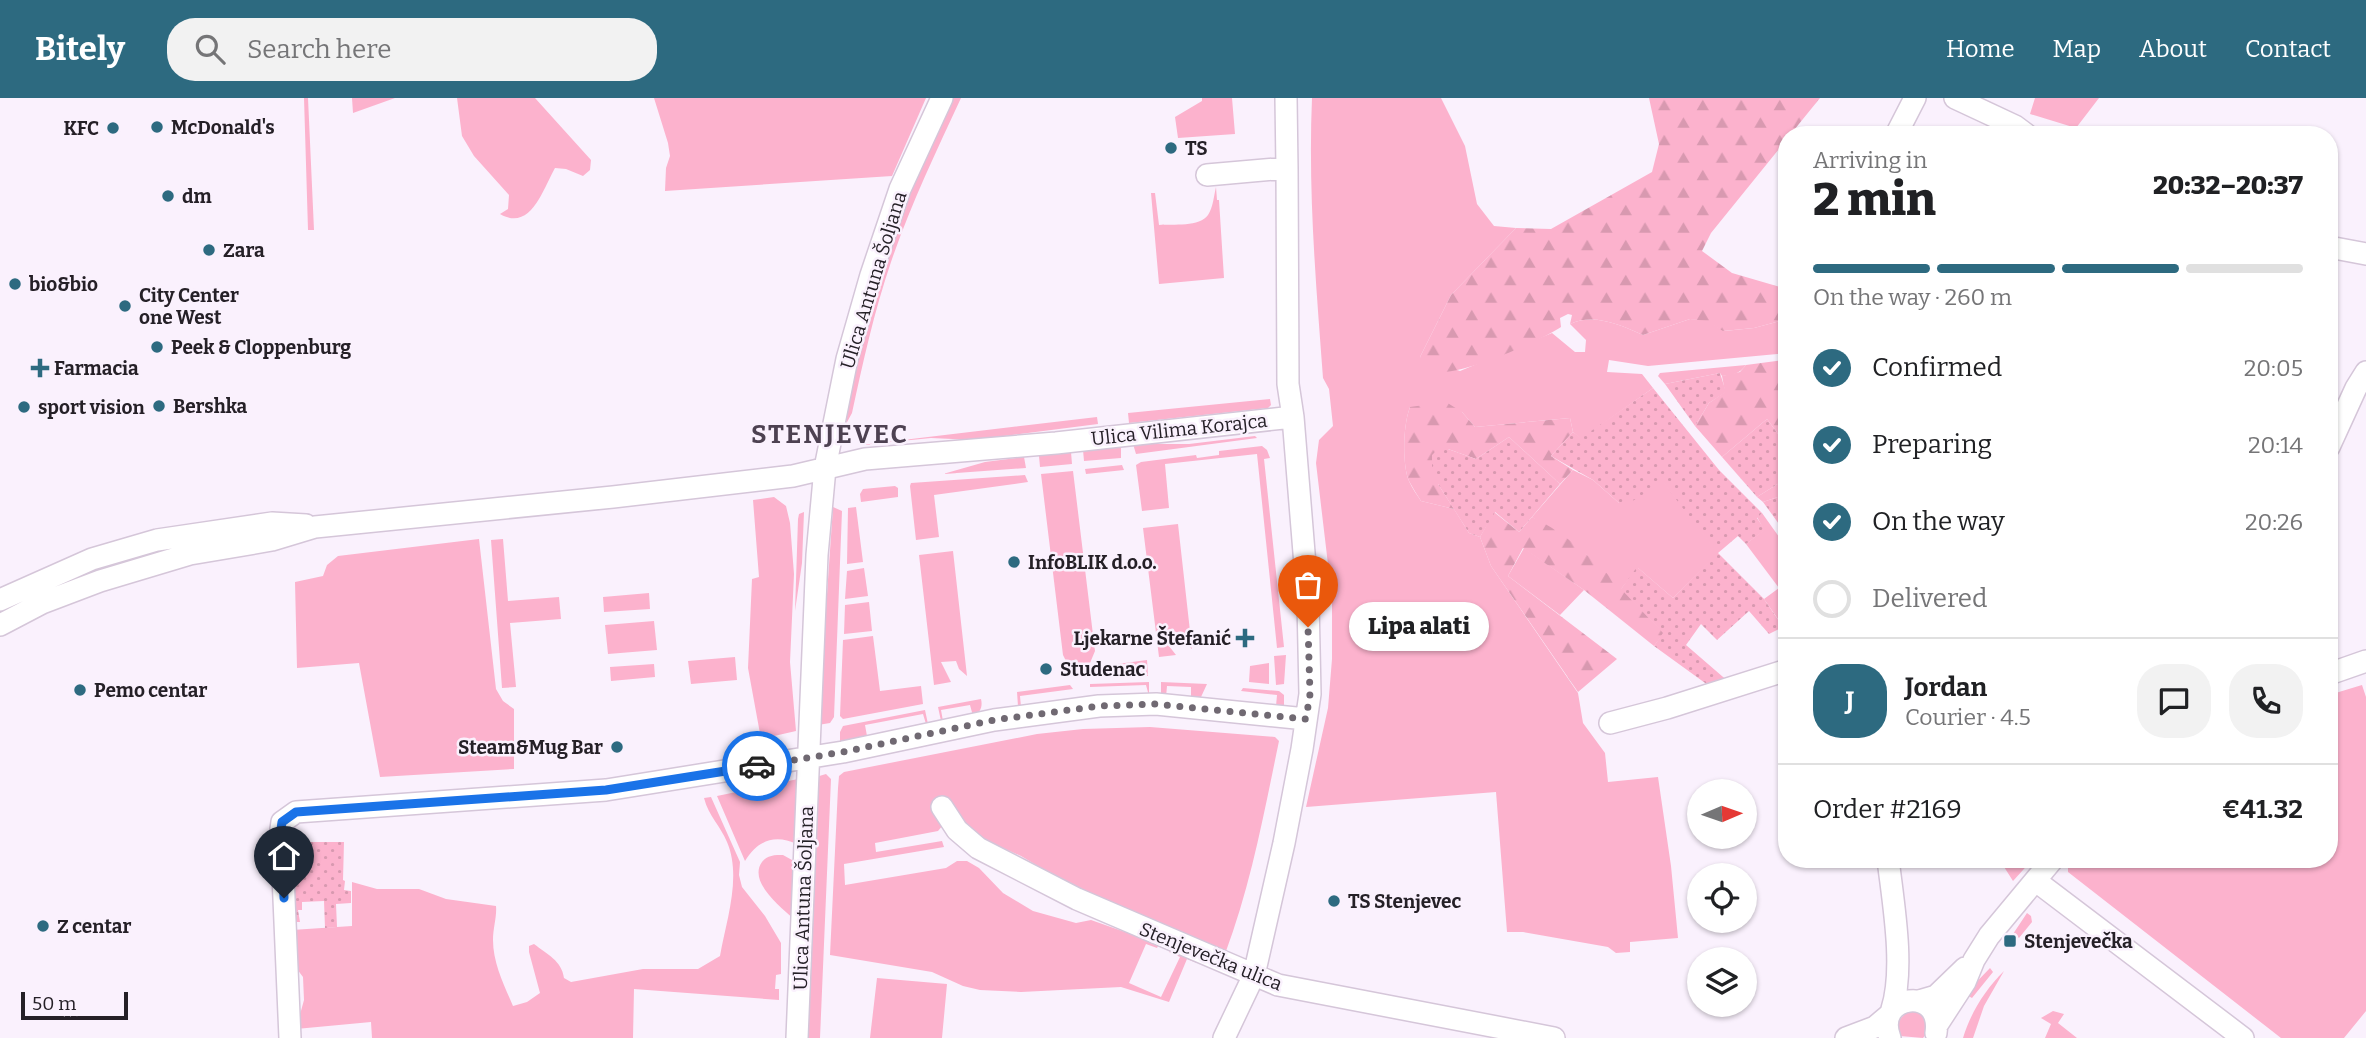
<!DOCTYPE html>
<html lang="en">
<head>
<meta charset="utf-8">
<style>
	body { margin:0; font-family:Bitter,serif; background:#f2f2f2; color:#202124; height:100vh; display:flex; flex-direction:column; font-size:26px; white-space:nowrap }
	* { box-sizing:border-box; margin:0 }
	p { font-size:23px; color:#757577 }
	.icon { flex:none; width:38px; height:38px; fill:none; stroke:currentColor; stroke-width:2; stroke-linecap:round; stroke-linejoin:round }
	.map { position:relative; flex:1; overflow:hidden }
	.side { position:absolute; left:1778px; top:28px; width:560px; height:742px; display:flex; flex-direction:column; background:#fff; border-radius:28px; box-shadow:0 2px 5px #0004 }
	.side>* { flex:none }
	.needle { width:46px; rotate:88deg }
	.buttons { position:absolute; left:1687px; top:681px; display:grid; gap:14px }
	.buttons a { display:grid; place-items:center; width:70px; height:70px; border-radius:50%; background:#fff; box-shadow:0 2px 5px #0004; font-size:35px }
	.scale { position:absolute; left:21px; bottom:18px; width:107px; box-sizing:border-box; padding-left:7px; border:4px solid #252027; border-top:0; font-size:19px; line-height:24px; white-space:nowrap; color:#252027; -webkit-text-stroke:5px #faf1fd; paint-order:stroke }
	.pin { position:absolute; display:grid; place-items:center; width:60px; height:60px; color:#fff; margin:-72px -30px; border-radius:50% 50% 50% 0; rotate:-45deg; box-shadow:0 0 7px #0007 }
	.pin .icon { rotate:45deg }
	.courier { position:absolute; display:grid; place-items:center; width:70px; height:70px; margin:-35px; border:5px solid #1a73e8; border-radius:50%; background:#fff; color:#222; box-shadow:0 2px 9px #0007 }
	.bubble { position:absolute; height:49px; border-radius:24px; background:#fff; box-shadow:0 2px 5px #0004; font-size:23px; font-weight:800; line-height:49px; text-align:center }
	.headline em { font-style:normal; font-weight:800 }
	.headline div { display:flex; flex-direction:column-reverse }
	.headline { display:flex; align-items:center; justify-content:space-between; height:119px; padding:0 35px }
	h1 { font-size:46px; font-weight:800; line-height:52px }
	.bar { display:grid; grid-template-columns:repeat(4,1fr); gap:10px 7px; align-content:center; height:84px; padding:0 35px }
	.bar i { height:9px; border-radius:5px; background:#e0e0e0 }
	.bar .selected { background:#2d6a80 }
	.bar p { grid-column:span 4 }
	.line { display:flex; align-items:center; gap:18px; padding:0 35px; border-top:2px solid #e0e0e0 }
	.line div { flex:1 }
	.round { display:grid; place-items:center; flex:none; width:74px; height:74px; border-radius:28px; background:#f2f2f2 }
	ol { padding:0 35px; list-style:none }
	li { display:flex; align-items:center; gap:21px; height:77px }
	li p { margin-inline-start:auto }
	li .icon { padding:7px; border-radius:50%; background:#2d6a80; color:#fff; stroke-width:4 }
	li:last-child { color:#757577 }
	li i { width:38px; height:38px; border:4px solid #e0e0e0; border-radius:50% }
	header { display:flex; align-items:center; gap:42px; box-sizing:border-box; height:98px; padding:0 35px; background:#2d6a80; color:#fff }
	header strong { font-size:33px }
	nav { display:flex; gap:38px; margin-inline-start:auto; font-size:24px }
	.search { width:490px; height:63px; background:#f2f2f2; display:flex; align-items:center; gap:18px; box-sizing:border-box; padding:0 24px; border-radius:28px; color:#757577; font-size:26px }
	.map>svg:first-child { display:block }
	.green { fill:#fcb2cd }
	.forest { fill:url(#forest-firs) }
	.garden { fill:url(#garden-dots) }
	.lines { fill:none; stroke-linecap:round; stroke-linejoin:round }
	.minor-casing { stroke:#d5c6d9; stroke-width:24 }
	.minor { stroke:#fff; stroke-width:21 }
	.done { stroke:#706972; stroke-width:7; stroke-dasharray:0 12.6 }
	.route { stroke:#1a73e8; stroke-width:9 }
	.poi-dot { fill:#2d6a80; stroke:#faf1fd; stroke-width:2.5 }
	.labels { text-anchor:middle; stroke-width:5; stroke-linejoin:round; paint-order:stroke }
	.poi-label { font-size:19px; font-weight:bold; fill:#252027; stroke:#faf1fd; text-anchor:start }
	.street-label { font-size:19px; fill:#252027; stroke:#faf1fd }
	.district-label { font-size:26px; font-weight:bold; letter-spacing:2px; fill:#4d4151; stroke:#faf1fd }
</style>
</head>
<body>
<header>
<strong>Bitely</strong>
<div class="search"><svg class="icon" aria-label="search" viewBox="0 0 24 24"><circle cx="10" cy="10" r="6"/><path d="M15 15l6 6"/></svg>Search here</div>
<nav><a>Home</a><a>Map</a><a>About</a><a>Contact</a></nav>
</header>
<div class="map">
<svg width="2366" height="940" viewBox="0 0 2366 940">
	<defs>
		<pattern id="forest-firs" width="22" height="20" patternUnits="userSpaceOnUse" patternTransform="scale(1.75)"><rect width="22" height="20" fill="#fcb2cd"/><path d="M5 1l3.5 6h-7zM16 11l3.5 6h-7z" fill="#d899b0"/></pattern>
		<pattern id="garden-dots" width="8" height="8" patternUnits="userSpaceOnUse" patternTransform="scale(1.75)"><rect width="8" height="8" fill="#fcb2cd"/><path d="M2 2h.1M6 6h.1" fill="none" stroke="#d899b0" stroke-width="1.8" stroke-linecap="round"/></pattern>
	</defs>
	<rect width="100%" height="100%" fill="#faf1fd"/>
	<path class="green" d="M304,0H308L314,132H308Z
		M352,0H395L353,15Z
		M457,0H535L591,62L590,72L583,78L566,71L555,70C543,91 531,134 500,116L508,111L509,97L474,58L462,38Z
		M654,0H926L892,78L665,93L666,70L670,58L668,45Z
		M950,0H961C936,54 910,108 891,164C874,214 863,264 852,315L846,326L850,290L871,204L907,97Z
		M1202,0H1232L1235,36L1178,40L1175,19L1202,3Z
		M1312,0H1441L1465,48L1477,106L1494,128L1516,130L1451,197L1420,259L1460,273L1552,235L1575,254H1585L1586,242L1570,226C1594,215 1620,227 1643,237L1690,221L1706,222L1724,233L1754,230L1787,221V255L1648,268L1609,262L1607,274L1642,276L1653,290L1581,341L1573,334L1570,320L1475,329L1462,314L1410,309C1403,327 1402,366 1409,383C1412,390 1417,397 1421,403L1454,411L1469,435L1480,439L1491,468L1578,595L1583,625L1605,655L1608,684L1658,679L1671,768L1678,840L1630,844V854L1616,855L1608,849L1523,834H1507L1496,694L1306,709L1328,610L1332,561V500L1316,365L1319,342L1333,328L1329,291L1323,280C1316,186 1308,94 1312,0Z
		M2035,0H2099L2076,30L2030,16Z
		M1216,89L1217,102H1219L1224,180L1159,186L1151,95H1155L1159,127C1173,126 1200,129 1208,117C1213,110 1214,97 1216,89Z
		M1746,267C1739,276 1733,277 1722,278L1720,275L1665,286L1658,278L1660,275Z
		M1270,301L1271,307L1268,310L1129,325L1128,315Z
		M1097,319L1098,326L974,342L931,340L861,347Z
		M1255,338L1257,340L1136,356L1133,346H1189Z
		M1121,348V360L1084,363L1083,352Z
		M1262,348L1267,352L1270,360L1264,361L1284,549L1277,550L1257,356L1165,366L1169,410L1142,413L1136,367L1141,364L1196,357L1197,360L1219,357V353Z
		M1071,354L1072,366L1040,369L1039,358Z
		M1024,359L1026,370L943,376L985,364Z
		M1122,367L1124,372L1086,376L1085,371Z
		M1573,372L1593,382L1619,405L1663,383L1718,455L1673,500L1638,470L1621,491L1587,457L1532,419Z
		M1073,373L1095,553L1090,565L1079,570L1067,565L1063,557L1041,376Z
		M1025,377L1028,384L934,397L939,439L916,442L910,388L911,385Z
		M1784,382L1787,396L1763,404L1757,399Z
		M895,388L898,390V399L861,404L860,396L863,391Z
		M774,399L786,408L790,425L794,476L790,564L796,633L761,641L748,570L752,481L759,479L753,402Z
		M833,409L842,413L834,619L830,625L818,627Z
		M856,409L863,464L847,466L848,410Z
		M804,414L802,465L795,513L798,421L799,416Z
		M1762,415L1787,450V534L1764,501L1779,490L1746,446L1764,432L1757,419Z
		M1178,426L1192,551L1185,545L1181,535L1167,537L1169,548L1176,557L1159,559L1143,430Z
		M479,441L496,591L503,603L514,611V671L380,679L359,565L297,570L295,484L323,478L327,467L338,458Z
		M503,441L508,503L559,499L561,521L510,525L516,589L502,590L491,442Z
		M1524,450L1584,492L1560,517L1508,478Z
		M953,453L967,578L959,571L956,563L941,564L951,584L934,587L919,457Z
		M864,470L868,498L845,501L847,473Z
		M649,495L650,511L604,514L603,499Z
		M869,504L872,533L844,536L845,507Z
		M654,523L657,552L608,556L605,527Z
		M873,538L880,593L921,588L923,606L843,621L840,618L843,542Z
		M1286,557L1284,586L1276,587L1274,558Z
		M735,559L737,582L691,586L688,563Z
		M1147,562L1148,578L1100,579L1110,567Z
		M1269,565V586L1249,584L1250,568Z
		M654,566L655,579L611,583L610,569Z
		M1149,584V598L1146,587L1090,589V586Z
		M1161,584L1207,586L1201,599L1191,600V589L1167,588L1166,599H1161Z
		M1070,587L1073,591L1020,598L1021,609L1018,608L1017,594Z
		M2362,587L2366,599V913L2344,940H2281L2068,774V765L2072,761H2329V597Z
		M1243,590L1279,593L1284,597V609L1276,608L1277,597L1241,593Z
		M981,601C983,609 980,615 973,618L970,607L941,612L943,623H941L938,609Z
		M925,612L928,626H926L923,616L865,627L867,638L840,644V634L843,628Z
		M1150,629L1275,639L1279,643C1264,715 1251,787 1225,856L1110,811L1021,758L974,737L943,727L938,733L875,745L876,754L942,743L944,749L844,766L845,787L946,770L957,763H967L979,770L1003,795L1033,813L1076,825L1091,822L1159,846L1157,850L1146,846L1129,885L1161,899L1180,859L1169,854L1173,851L1198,862L1197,865L1187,861L1169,904L1121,889L1021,894L980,892L963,888L932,874L830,857L838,690L839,678L844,674L1037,636L1083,631Z
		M826,676L831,681L820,940H804L816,679Z
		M798,681L797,746C775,736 758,742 745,763L717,698Z
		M711,699L740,764L739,777L742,789L765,818L781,845V876L776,877L775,891H779V902L634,891L633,940H372L371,924L296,931L304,902L303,879L294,867L292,832L352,828V784L377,791H419L446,801L496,808C497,818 493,830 493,842C493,865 504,887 513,908L527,904L540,895L529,854V848L534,846C547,856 562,863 564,880L571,884L643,871H698L720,858C726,823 742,779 727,744C720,727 709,719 704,700Z
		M783,757L792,762L797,769L793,820C780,809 748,783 762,764C767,757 775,757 783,757Z
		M1999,761H2033L2013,783Z
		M2027,815L2031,818L2032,824L2019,840L2013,836Z
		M1990,870L1993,874L1972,900L1965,896Z
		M2004,873L1984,908L1973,940H1963C1971,914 1985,892 2004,873Z
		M877,880L947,886L942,940H870Z
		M1908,913H1918L1926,920L1927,935L1923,940L1900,938L1897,924Z
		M2053,913L2064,916L2058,925L2077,940H2045L2051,926L2041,920Z"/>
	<path class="forest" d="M1649,0H1820L1790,37H1787V41L1711,135L1702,153L1732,175L1787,191V221L1754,230L1723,233L1706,223L1690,221L1643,237C1620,227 1594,215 1570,226L1572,217L1568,216L1560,220L1561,229C1542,242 1457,280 1437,273C1431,271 1424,263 1420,259L1451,197L1516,130L1551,131L1652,74L1659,46Z
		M1784,262L1787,266V348L1767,321L1722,359L1695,328L1709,305L1725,294L1722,278L1740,274L1746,267Z
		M1446,304L1462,314L1475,329L1570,320L1573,334L1551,358L1573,372L1560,386L1509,339L1476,361L1448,351L1438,386L1454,411L1421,403C1417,397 1413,390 1409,383C1402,366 1403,327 1410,309Z
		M1494,414L1519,434L1532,419C1585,444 1623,494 1664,535L1654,548L1584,492L1523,450L1508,478L1617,561L1578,594L1491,468L1480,439Z"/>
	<path class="garden" d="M1720,275L1726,294L1709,305L1695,328L1665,286Z
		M1653,290L1719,372L1762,415L1757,420L1765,432L1746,446L1738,438L1718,455L1764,501L1783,529L1769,536L1749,513L1717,542L1701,526L1686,547L1730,585L1712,590L1654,548L1663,535L1621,491L1637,469L1673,500L1717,455L1663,384L1626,407L1619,405L1593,382L1551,358L1573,334L1581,340Z
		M1767,321L1787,348L1781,355L1787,367V380L1757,399L1722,359Z
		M1509,339L1560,386L1519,434L1495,414L1480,439L1469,435L1438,386L1432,368V357L1438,351H1448L1476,361Z
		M1787,396V437L1763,404Z
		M291,744H344L343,782L345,783L344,792L351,793V805L336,806L337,829L325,830L324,803L302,804V812H298L300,824H291Z"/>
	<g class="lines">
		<defs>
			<path id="minor" d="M1286,0L1287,70
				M1955,0L2015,28L2027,37
				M1896,37L1915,0
				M1207,77L1287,70L1288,286L1293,319L1308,504L1310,596L1302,651L1284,745L1254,877L1224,940
				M2329,149L2366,156
				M2329,349L2356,290L2366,274
				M0,502L92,461L157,442L272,425L306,427
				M0,527L42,505L100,483L190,456L272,442L315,429L613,399L793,378L865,361L1056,345L1293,319
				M2329,576L2366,563
				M1610,625L1667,610L1787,572
				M942,709L957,732L978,750L1077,801L1278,887L1554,940
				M1888,761C1893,804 1905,870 1892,911
				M2036,783L2243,940
				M1919,903L1936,898L1965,870
				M1937,927L1965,884L1974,862L1989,838L2053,761
				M290,940L281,731L282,724L296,714L606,692L843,654L994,622L1099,608L1156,606L1306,621
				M797,940L817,457L825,370L847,261L871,177L900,91L942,0
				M1846,940L1875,929L1888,918
				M1890,940C1873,896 1943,887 1936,935"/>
		</defs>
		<use href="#minor" class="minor-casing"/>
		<use href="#minor" class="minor"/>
	</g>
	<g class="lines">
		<path class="done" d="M757,668L843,654L994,622L1100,608L1156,606L1306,621L1310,596L1308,529"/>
		<path class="route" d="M284,800L281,731L282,724L296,714L606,692L757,668"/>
	</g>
	<g class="poi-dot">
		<circle cx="157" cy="29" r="7"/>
		<circle cx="113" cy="30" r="7"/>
		<circle cx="1171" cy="50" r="7"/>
		<circle cx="168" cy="98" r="7"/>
		<circle cx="209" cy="152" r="7"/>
		<circle cx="15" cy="186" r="7"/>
		<circle cx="125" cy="208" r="7"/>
		<circle cx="157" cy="249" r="7"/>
		<path d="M36.5 259.5h7v7h7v7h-7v7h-7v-7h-7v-7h7z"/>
		<circle cx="159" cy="308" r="7"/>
		<circle cx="24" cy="309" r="7"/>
		<circle cx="1014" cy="464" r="7"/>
		<path d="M1241.5 529.5h7v7h7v7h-7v7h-7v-7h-7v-7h7z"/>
		<circle cx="1046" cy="571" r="7"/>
		<circle cx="80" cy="592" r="7"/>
		<circle cx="617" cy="649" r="7"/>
		<circle cx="1334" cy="803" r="7"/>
		<circle cx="43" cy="828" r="7"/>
		<rect x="2003" y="836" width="14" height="14" rx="3.5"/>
	</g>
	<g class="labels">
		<g class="poi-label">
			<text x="171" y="36">McDonald's</text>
			<text x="99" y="37" text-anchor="end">KFC</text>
			<text x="1185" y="57">TS</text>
			<text x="182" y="105">dm</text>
			<text x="223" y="159">Zara</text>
			<text x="29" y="193">bio&amp;bio</text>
			<text x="139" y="204">City Center<tspan x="139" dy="22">one West</tspan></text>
			<text x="171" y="256">Peek &amp; Cloppenburg</text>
			<text x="54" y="277">Farmacia</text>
			<text x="173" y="315">Bershka</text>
			<text x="38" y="316">sport vision</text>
			<text x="1028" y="471">InfoBLIK d.o.o.</text>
			<text x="1231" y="547" text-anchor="end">Ljekarne Štefanić</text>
			<text x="1060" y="578">Studenac</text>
			<text x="94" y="599">Pemo centar</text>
			<text x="603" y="656" text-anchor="end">Steam&amp;Mug Bar</text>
			<text x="1348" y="810">TS Stenjevec</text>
			<text x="57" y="835">Z centar</text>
			<text x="2024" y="850">Stenjevečka</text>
		</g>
		<g class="street-label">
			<text transform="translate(873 182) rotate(-73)" y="7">Ulica Antuna Šoljana</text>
			<text transform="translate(1179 331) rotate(-6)" y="7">Ulica Vilima Korajca</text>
			<text transform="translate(803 800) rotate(-88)" y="7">Ulica Antuna Šoljana</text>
			<text transform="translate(1211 858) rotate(22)" y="7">Stenjevečka ulica</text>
		</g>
		<g class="district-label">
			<text x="830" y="345">STENJEVEC</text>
		</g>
	</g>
</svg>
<div class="buttons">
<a><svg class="needle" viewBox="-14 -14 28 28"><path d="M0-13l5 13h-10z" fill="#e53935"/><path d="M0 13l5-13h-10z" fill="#757577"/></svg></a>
<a><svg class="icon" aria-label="locate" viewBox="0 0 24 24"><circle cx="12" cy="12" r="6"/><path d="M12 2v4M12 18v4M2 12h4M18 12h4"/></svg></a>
<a><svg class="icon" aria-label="layers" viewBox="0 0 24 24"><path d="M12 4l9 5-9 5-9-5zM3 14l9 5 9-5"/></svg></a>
</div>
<div class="scale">50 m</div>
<div class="pin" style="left:1308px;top:529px;background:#ea580c"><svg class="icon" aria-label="bag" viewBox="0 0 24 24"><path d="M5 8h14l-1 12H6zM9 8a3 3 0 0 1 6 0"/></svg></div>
<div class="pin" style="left:284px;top:800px;background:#1f2937"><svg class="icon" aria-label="home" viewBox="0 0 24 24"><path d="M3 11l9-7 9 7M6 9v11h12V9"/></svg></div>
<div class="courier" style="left:757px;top:668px"><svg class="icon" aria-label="car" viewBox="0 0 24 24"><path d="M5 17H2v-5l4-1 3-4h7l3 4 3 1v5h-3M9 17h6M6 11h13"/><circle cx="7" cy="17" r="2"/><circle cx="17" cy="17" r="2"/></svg></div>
<div class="bubble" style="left:1349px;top:504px;width:140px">Lipa alati</div>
<section class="side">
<div class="headline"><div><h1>2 min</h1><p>Arriving in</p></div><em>20:32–20:37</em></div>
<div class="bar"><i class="selected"></i><i class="selected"></i><i class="selected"></i><i></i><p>On the way · 260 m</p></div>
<ol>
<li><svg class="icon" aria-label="check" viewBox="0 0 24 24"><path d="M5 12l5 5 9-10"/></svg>Confirmed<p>20:05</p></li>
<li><svg class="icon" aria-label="check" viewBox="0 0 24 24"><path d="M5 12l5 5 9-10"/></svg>Preparing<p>20:14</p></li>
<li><svg class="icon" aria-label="check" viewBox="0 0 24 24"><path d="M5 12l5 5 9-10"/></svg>On the way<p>20:26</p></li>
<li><i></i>Delivered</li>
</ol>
<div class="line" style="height:126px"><b class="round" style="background:#2d6a80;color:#fff">J</b><div><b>Jordan</b><p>Courier · 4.5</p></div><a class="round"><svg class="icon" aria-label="chat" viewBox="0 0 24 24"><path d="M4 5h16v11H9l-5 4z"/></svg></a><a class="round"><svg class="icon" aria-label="phone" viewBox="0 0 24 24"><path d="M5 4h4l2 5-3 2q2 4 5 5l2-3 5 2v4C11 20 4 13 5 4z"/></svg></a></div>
<div class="line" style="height:91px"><div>Order #2169</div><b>€41.32</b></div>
</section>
</div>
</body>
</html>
